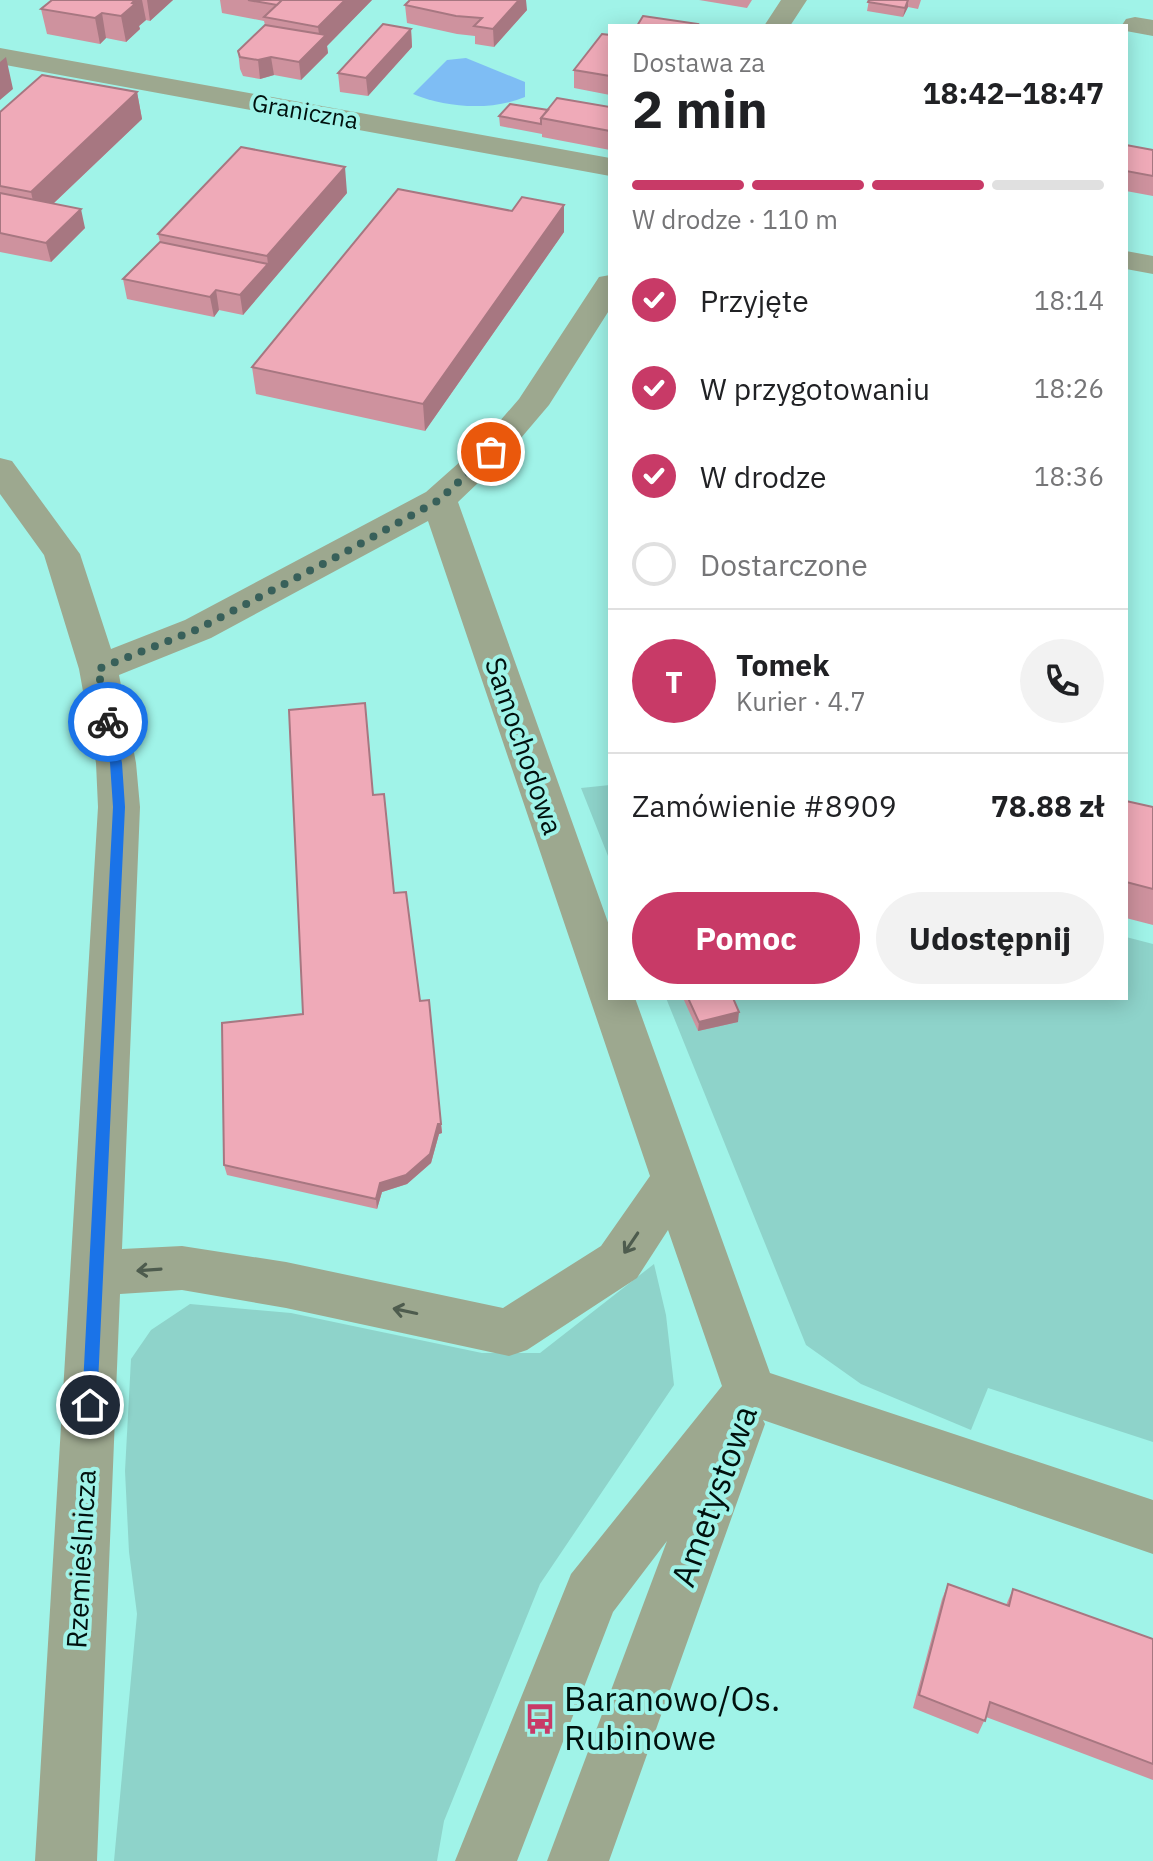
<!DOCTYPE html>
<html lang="pl">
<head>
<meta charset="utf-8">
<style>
	body { margin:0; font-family:"IBM Plex Sans",sans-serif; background:#f2f2f2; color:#202124; height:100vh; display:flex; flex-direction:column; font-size:30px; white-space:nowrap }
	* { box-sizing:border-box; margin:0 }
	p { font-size:26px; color:#757577 }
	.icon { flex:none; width:44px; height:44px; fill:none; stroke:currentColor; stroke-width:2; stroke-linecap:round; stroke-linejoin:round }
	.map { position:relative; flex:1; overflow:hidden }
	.side { position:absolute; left:608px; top:24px; width:520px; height:976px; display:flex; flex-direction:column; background:#fff; border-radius:0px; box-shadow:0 4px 20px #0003 }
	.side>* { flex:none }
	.pin { position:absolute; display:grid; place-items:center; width:68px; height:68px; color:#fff; margin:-34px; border:4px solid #fff; border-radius:50%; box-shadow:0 2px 8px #0007 }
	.courier { position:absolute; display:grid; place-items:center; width:80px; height:80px; margin:-40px; border:6px solid #1a73e8; border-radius:50%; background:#fff; color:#222; box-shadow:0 2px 10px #0007 }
	.overview em { font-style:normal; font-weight:700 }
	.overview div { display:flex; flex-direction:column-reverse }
	.overview { display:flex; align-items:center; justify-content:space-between; height:136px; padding:0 24px }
	h1 { font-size:52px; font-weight:700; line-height:60px }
	.bar { display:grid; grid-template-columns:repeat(4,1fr); gap:12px 8px; align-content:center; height:96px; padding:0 24px }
	.bar i { height:10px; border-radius:6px; background:#e0e0e0 }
	.bar .selected { background:#c83a67 }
	.bar p { grid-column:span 4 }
	.line { display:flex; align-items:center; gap:20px; padding:0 24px; border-top:2px solid #e0e0e0 }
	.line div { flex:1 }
	.round { display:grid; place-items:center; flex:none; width:84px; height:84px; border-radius:42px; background:#f2f2f2 }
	ol { padding:0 24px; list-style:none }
	li { display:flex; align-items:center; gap:24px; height:88px }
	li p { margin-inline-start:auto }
	li .icon { padding:8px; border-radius:50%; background:#c83a67; color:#fff; stroke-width:4 }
	li:last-child { color:#757577 }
	li i { width:44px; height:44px; border:4px solid #e0e0e0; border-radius:50% }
	.action { display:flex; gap:16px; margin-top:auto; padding:16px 24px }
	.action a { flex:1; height:92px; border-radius:48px; background:#c83a67; color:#fff; font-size:32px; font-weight:700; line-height:92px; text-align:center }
	.action a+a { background:#f2f2f2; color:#202124 }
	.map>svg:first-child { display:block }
	.green { fill:#8ed3ca }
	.water { fill:#7ebdf4 }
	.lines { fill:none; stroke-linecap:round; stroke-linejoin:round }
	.minor { fill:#9da88f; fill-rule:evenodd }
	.wall { fill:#ce929e }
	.shaded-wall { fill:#a77781 }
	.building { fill:#efaab8; stroke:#a77781; stroke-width:2 }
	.oneway { stroke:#4e5c4e }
	.route { fill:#1a73e8 }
	.done { stroke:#38605a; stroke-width:8; stroke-dasharray:0 14.4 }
	.labels { text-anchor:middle; stroke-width:8; stroke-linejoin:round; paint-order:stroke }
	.far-street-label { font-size:24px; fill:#00110e; stroke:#a0f3e8 }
	.street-label { font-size:28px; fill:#00110e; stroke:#a0f3e8 }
	.near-street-label { font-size:34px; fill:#00110e; stroke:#a0f3e8 }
	.near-poi-label { font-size:34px; fill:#00110e; stroke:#a0f3e8; text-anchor:start }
</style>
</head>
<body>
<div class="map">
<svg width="1153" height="1861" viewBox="0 0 1153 1861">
	<rect width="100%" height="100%" fill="#a0f3e8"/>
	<path class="green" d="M610,785V861L581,788Z
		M1126,937L1153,944V1442L988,1388L971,1430L861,1384L806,1345L666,998H1126Z
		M654,1264L666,1315L674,1385L540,1584L444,1821L437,1861H114L137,1614L129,1552L125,1471L131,1359L151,1330L190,1304L291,1313L482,1353H540Z"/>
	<path class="water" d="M466,58L525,82V97C491,111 447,108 413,94L447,60Z"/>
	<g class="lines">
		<path class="minor" d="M781,0H807L790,26H764Z
			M1135,17L1153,20V36L1126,31V26L1122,25L1126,19Z
			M0,48L610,158V176L0,64Z
			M1126,251L1153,256V274L1126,269Z
			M610,275V309L549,405L503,459L458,502L610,928V998H635L770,1373L1153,1500V1554L763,1420L765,1424L609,1861H547L667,1541L613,1612L517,1861H455L571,1574L722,1386L668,1230L637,1278L527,1350L509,1356L286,1308L182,1290L120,1294L97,1861H35L98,807L96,763L79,669L44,555L0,494V458L12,461L80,554L111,649L185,620L426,492L479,445L519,399L599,277ZM428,521L650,1176L601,1246L503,1308L286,1262L182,1246L122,1249L140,807L136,763L119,675L211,638Z"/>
	</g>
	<path class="wall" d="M52,0H173L150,21L146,20L139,26L140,29L126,42L106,38L100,44L47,34L41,9Z
		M220,0H372L327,46L328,53L301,80L274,75L260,79L243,76L240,69L238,51L265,25L264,21L222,13Z
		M699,0H752L747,8Z
		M869,0H921L918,9L908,7L903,17L867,11Z
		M405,5L527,10L494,47L475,44V36L457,34L407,23Z
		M411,29L412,47L368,96L340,92L338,73Z
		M610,35V95L574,88V70Z
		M137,92L142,119L53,204L85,228L51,262L0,252V112Z
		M610,107V150L542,137V134L500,126L499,116L548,110Z
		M1126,145L1153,150V196L1126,191Z
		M347,193L243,315L219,310L214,317L127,299L123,279L160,242L158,234Z
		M564,205V232L425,431L256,394L252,367Z
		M374,795L394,893L420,1001L429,1000L442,1133L439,1134L431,1163L407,1184L382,1192L377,1209L227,1175L224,1165L303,1014Z
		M1126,801L1153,807V925L1126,918Z
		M683,998H733L738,1022L698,1031Z
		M948,1584L1006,1605L1013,1589L1153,1639V1780L986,1717L978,1734L913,1708L942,1599Z"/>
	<path class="shaded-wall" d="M135,0H142L146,20L139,26L140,29L126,42L121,16Z
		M147,0H173L150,21Z
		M345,0H372L327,46L328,53L301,80L299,62L320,41L318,27Z
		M519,0H526L527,10L494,47L493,29Z
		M908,0V7L903,17L905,8Z
		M102,13L106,38L100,44L95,18Z
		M411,29L412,47L368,96L366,78Z
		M6,57L13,89L0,100V62Z
		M271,57L274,75L260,79L258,60Z
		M137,92L142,119L37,219L31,192Z
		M345,167L347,193L243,315L240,295L268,264L267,256Z
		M564,205V232L425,431L423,404Z
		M81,209L85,228L51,262L46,243Z
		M216,290L219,310L214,317L210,297Z
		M739,1012L738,1022L698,1031L699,1022Z
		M438,1124H441L442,1133L439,1134L431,1163L407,1184L382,1192L377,1209L376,1199L380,1183Z"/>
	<path class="building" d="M52,0H135L132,3L135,4L121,16L102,13L95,18L41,9Z
		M248,0H282L277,5Z
		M282,0H345L318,27L264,17Z
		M410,0H519L493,29L474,26L482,18L456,16L405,5Z
		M869,0H908L905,8L868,2Z
		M643,16L698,24L697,26H637Z
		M383,24L411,29L366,78L338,73Z
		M265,25L326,35L299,62L271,57L258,60L240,57L238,51Z
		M602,34L610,35V76L574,70Z
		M42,75L137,92L31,192L0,186V112Z
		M557,98L610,107V131L541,118Z
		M510,104L548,110L541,118V124L499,116Z
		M1126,145L1153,150V176L1126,171Z
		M241,147L345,167L267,256L158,234Z
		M398,189L512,211L522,197L564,205L423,404L252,367Z
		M0,193L81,209L46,243L0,233Z
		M160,242L268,264L240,295L216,290L210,297L123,279Z
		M365,703L373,795L384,794L394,893L406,892L420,1001L429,1000L441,1124H438L430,1154L406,1175L380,1183L376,1199L224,1165L222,1023L303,1014L289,710Z
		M1126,801L1153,807V889L1126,882Z
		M688,998H733L739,1012L699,1022Z
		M948,1584L1009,1606L1013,1589L1016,1590L1153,1639V1764L990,1702L985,1721L919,1695Z"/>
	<defs><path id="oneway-shaft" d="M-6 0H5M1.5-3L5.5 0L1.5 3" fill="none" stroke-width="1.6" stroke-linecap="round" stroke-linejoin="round" transform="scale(2)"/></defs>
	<g class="oneway">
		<use href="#oneway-shaft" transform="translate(631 1243) rotate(124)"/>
		<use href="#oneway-shaft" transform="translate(149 1270) rotate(176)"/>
		<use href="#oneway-shaft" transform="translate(405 1311) rotate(-168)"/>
	</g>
	<path class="route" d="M108,718L114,722L122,763L125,807L97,1405L90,1413L82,1405L113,807L110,763L102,722Z"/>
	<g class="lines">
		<path class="done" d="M108,722L98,669L198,629L340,555L439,500L491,452"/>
	</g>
	<defs>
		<symbol id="bus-bare" viewBox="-9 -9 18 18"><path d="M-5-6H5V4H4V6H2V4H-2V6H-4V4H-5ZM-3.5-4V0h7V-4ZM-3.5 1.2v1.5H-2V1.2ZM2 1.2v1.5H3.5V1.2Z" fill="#c83a67" stroke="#a0f3e8" stroke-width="2.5" paint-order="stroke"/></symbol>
	</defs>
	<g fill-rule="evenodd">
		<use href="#bus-bare" x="518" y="1697" width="44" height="44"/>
	</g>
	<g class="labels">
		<g class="far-street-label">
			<text transform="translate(305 112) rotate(10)" y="8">Graniczna</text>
		</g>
		<g class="street-label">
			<text transform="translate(524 746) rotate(71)" y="10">Samochodowa</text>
			<text transform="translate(81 1559) rotate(-87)" y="10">Rzemieślnicza</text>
		</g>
		<g class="near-street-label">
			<text transform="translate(714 1496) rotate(-70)" y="12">Ametystowa</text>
		</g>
		<g class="near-poi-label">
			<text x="564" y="1711">Baranowo/Os.<tspan x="564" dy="39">Rubinowe</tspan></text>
		</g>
	</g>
</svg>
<div class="pin" style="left:491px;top:452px;background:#ea580c"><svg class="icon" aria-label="bag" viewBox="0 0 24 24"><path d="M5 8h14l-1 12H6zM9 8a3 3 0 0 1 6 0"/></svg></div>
<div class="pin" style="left:90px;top:1405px;background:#1f2937"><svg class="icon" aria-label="home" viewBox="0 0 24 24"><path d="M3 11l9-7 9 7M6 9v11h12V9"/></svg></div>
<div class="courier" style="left:108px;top:722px"><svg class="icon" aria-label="bike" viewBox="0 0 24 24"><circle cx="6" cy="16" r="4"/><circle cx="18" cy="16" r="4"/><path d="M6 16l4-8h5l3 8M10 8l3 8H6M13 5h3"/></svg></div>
<section class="side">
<div class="overview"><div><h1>2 min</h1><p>Dostawa za</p></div><em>18:42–18:47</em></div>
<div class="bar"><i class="selected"></i><i class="selected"></i><i class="selected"></i><i></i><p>W drodze · 110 m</p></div>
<ol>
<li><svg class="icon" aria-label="check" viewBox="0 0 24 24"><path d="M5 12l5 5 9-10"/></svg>Przyjęte<p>18:14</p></li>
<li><svg class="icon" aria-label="check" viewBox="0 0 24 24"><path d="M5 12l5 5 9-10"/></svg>W przygotowaniu<p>18:26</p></li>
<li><svg class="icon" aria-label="check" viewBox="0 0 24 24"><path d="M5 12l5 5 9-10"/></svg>W drodze<p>18:36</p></li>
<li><i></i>Dostarczone</li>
</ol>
<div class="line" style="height:144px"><b class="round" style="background:#c83a67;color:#fff">T</b><div><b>Tomek</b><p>Kurier · 4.7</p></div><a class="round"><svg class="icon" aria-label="phone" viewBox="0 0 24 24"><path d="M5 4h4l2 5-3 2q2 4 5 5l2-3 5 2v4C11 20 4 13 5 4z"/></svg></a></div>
<div class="line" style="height:104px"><div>Zamówienie #8909</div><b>78.88 zł</b></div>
<div class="action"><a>Pomoc</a><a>Udostępnij</a></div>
</section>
</div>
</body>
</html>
